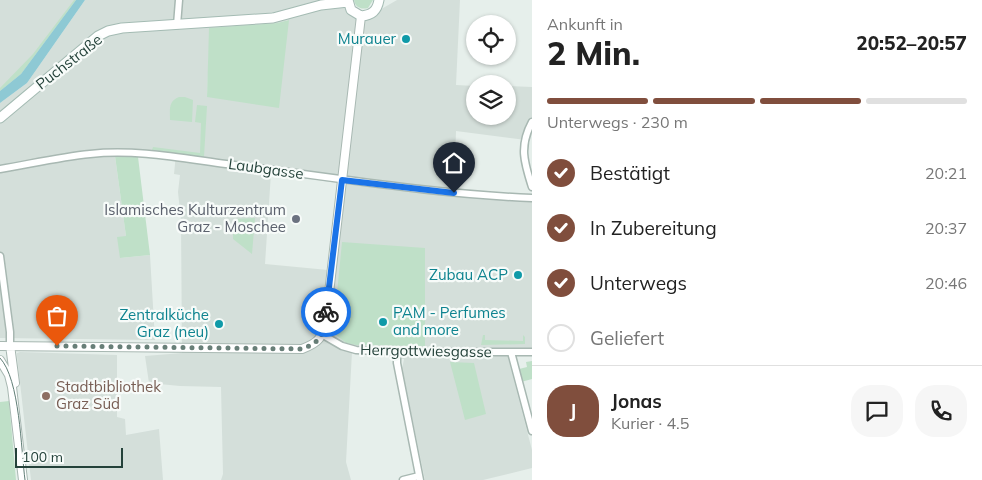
<!DOCTYPE html>
<html lang="de">
<head>
<meta charset="utf-8">
<style>
	body { margin:0; font-family:Mulish,sans-serif; background:#f6f6f6; color:#222; height:100vh; display:flex; flex-direction:column; font-size:19px; white-space:nowrap }
	* { box-sizing:border-box; margin:0 }
	p { font-size:16px; color:#767676 }
	.icon { flex:none; width:28px; height:28px; fill:none; stroke:currentColor; stroke-width:2; stroke-linecap:round; stroke-linejoin:round }
	.map { position:relative; flex:1; overflow:hidden }
	.side { display:flex; flex-direction:column; background:#fff; width:450px }
	.side>* { flex:none }
	.controls { position:absolute; left:466px; top:15px; display:grid; gap:10px }
	.controls a { display:grid; place-items:center; width:50px; height:50px; border-radius:50%; background:#fff; box-shadow:0 1px 4px #0004; font-size:25px }
	.scale { position:absolute; left:15px; bottom:12px; width:108px; box-sizing:border-box; padding-left:5px; border:2px solid #24423a; border-top:0; font-size:14px; line-height:18px; white-space:nowrap; color:#24423a; -webkit-text-stroke:4px #f7fbf9; paint-order:stroke }
	.pin { position:absolute; display:grid; place-items:center; width:42px; height:42px; color:#fff; margin:-51px -21px; border-radius:50% 50% 50% 0; rotate:-45deg; box-shadow:0 0 5px #0007 }
	.pin .icon { rotate:45deg }
	.courier { position:absolute; display:grid; place-items:center; width:50px; height:50px; margin:-25px; border:4px solid #1a73e8; border-radius:50%; background:#fff; color:#222; box-shadow:0 1px 6px #0007 }
	.summary em { font-style:normal; font-weight:800 }
	.summary div { display:flex; flex-direction:column-reverse }
	.summary { display:flex; align-items:center; justify-content:space-between; height:85px; padding:0 15px }
	h1 { font-size:32px; font-weight:800; line-height:38px }
	.bar { display:grid; grid-template-columns:repeat(4,1fr); gap:8px 5px; align-content:center; height:60px; padding:0 15px }
	.bar i { height:6px; border-radius:4px; background:#e0e0e0 }
	.bar .active { background:#804e3d }
	.bar p { grid-column:span 4 }
	.line { display:flex; align-items:center; gap:12px; padding:0 15px; border-top:1px solid #e0e0e0 }
	.line div { flex:1 }
	.round { display:grid; place-items:center; flex:none; width:52px; height:52px; border-radius:20px; background:#f6f6f6 }
	ol { padding:0 15px; list-style:none }
	li { display:flex; align-items:center; gap:15px; height:55px }
	li p { margin-inline-start:auto }
	li .icon { padding:5px; border-radius:50%; background:#804e3d; color:#fff; stroke-width:4 }
	li:last-child { color:#767676 }
	li i { width:28px; height:28px; border:2px solid #e0e0e0; border-radius:50% }
	main { display:flex; flex:1; min-height:0 }
	.map>svg:first-child { display:block }
	.built { fill:#d4dfda; fill-rule:evenodd }
	.green { fill:#bfe0c8 }
	.water { fill:#8ec9d4 }
	.lines { fill:none; stroke-linecap:round; stroke-linejoin:round }
	.minor-casing { stroke:#a8b8b2; stroke-width:9 }
	.tertiary-casing { stroke:#a8b8b2; stroke-width:10 }
	.secondary-casing { stroke:#a4bbb3; stroke-width:11 }
	.minor { stroke:#fff; stroke-width:6 }
	.tertiary { stroke:#fff; stroke-width:8 }
	.secondary { stroke:#fff; stroke-width:9 }
	.tram { stroke:#5f7d75; stroke-width:1 }
	.done { stroke:#687f78; stroke-width:5; stroke-dasharray:0 9 }
	.route { stroke:#1a73e8; stroke-width:6 }
	.culture-dot { fill:#0f9aa8; stroke:#f7fbf9; stroke-width:2 }
	.worship-dot { fill:#6b7280; stroke:#f7fbf9; stroke-width:2 }
	.education-dot { fill:#8d6e63; stroke:#f7fbf9; stroke-width:2 }
	.labels { text-anchor:middle; stroke-width:4.5; stroke-linejoin:round; paint-order:stroke }
	.culture-label { font-size:15px; fill:#0d838f; stroke:#f7fbf9; text-anchor:end }
	.street-label { font-size:15px; fill:#24423a; stroke:#f7fbf9 }
	.worship-label { font-size:15px; fill:#5b616d; stroke:#f7fbf9; text-anchor:end }
	.education-label { font-size:15px; fill:#785e54; stroke:#f7fbf9; text-anchor:start }
</style>
</head>
<body>
<main>
<div class="map">
<svg width="532" height="480" viewBox="0 0 532 480">
	<rect width="100%" height="100%" fill="#e6efeb"/>
	<path class="built" d="M0,0H76L21,74L0,91Z
		M85,0H348L351,10L371,15L397,0H460L456,85L475,86V116H508V86L532,87V132L526,140L456,131L454,192L532,198V352H512L508,358L532,450V468L483,480H425L402,369L404,359L352,352L346,462L351,480H221L223,474L221,387L180,386L149,383L145,356L182,353L181,221L178,192L180,175L174,174L176,154L114,149L126,236L120,258L150,255L155,340L0,338V103L27,83ZM289,20L207,97L210,29L277,23ZM271,173L337,183L328,270L265,264Z
		M20,352L117,355V417L125,419L126,435L159,429L163,480H31L17,356V353Z"/>
	<path class="green" d="M74,0H76L21,74L0,91V88L33,54Z
		M354,0H373L368,8C361,10 355,7 354,0Z
		M289,20L279,108L207,97L209,28L277,23Z
		M179,97H185L193,100L192,122L170,120C170,110 168,101 179,97Z
		M197,105L207,106L204,157L152,150L153,147L200,153L201,123L195,122Z
		M115,156L138,157L150,255L120,258L117,237L126,236Z
		M255,218L252,254L233,239V219Z
		M342,242L425,248V346L356,345L346,343L336,335L334,324Z
		M483,335H485V340L523,341V335L525,337V344L481,345Z
		M532,361V379L521,382L519,369L527,367L526,362Z
		M450,362L474,363L486,414L465,420Z
		M9,401L16,480H0V402Z"/>
	<path class="water" d="M76,0H85L27,83L0,103V91L21,74Z"/>
	<g class="lines">
		<defs>
			<path id="minor" d="M177,25L179,0
				M532,122C519,146 524,162 532,187
				M0,169C30,164 60,157 90,154C135,149 181,158 226,164C328,176 429,194 532,198
				M0,256L10,332V345
				M323,335L342,346L356,350L397,352H532
				M397,352V363L420,480
				M511,352L532,431
				M403,480L419,476"/>
			<path id="tertiary" d="M10,345L15,383
				M0,346L302,349C320,342 322,338 326,319L361,16
				M0,360L9,375L12,387L23,480"/>
			<path id="secondary" d="M348,0L351,10L361,16C372,15 377,11 379,0
				M0,118L98,36L108,31L122,28L273,18L321,5L348,2"/>
		</defs>
		<use href="#minor" class="minor-casing"/>
		<use href="#tertiary" class="tertiary-casing"/>
		<use href="#secondary" class="secondary-casing"/>
		<use href="#minor" class="minor"/>
		<use href="#tertiary" class="tertiary"/>
		<use href="#secondary" class="secondary"/>
		<path class="tram" d="M0,358C20,379 21,450 25,480"/>
	</g>
	<g class="lines">
		<path class="done" d="M57,346L302,349C323,341 324,333 326,312"/>
		<path class="route" d="M326,312L342,180L454,193"/>
	</g>
	<g class="culture-dot">
		<circle cx="406" cy="39" r="5"/>
		<circle cx="518" cy="275" r="5"/>
		<circle cx="383" cy="322" r="5"/>
		<circle cx="219" cy="324" r="5"/>
	</g>
	<circle class="worship-dot" cx="296" cy="219" r="5"/>
	<circle class="education-dot" cx="46" cy="396" r="5"/>
	<g class="labels">
		<g class="culture-label">
			<text x="396" y="44">Murauer</text>
			<text x="508" y="280">Zubau ACP</text>
			<text x="393" y="318" text-anchor="start">PAM - Perfumes<tspan x="393" dy="17">and more</tspan></text>
			<text x="209" y="320">Zentralküche<tspan x="209" dy="17">Graz (neu)</tspan></text>
		</g>
		<g class="street-label">
			<text transform="translate(69 62) rotate(-38)" y="5">Puchstraße</text>
			<text transform="translate(266 169) rotate(8)" y="5">Laubgasse</text>
			<text transform="translate(426 351) rotate(1)" y="5">Herrgottwiesgasse</text>
		</g>
		<g class="worship-label">
			<text x="286" y="215">Islamisches Kulturzentrum<tspan x="286" dy="17">Graz - Moschee</tspan></text>
		</g>
		<g class="education-label">
			<text x="56" y="392">Stadtbibliothek<tspan x="56" dy="17">Graz Süd</tspan></text>
		</g>
	</g>
</svg>
<div class="controls">
<a><svg class="icon" aria-label="locate" viewBox="0 0 24 24"><circle cx="12" cy="12" r="6"/><path d="M12 2v4M12 18v4M2 12h4M18 12h4"/></svg></a>
<a><svg class="icon" aria-label="layers" viewBox="0 0 24 24"><path d="M12 4l9 5-9 5-9-5zM3 14l9 5 9-5"/></svg></a>
</div>
<div class="scale">100 m</div>
<div class="pin" style="left:57px;top:346px;background:#ea580c"><svg class="icon" aria-label="bag" viewBox="0 0 24 24"><path d="M5 8h14l-1 12H6zM9 8a3 3 0 0 1 6 0"/></svg></div>
<div class="pin" style="left:454px;top:193px;background:#1f2937"><svg class="icon" aria-label="home" viewBox="0 0 24 24"><path d="M3 11l9-7 9 7M6 9v11h12V9"/></svg></div>
<div class="courier" style="left:326px;top:312px"><svg class="icon" aria-label="bike" viewBox="0 0 24 24"><circle cx="6" cy="16" r="4"/><circle cx="18" cy="16" r="4"/><path d="M6 16l4-8h5l3 8M10 8l3 8H6M13 5h3"/></svg></div>
</div>
<section class="side">
<div class="summary"><div><h1>2 Min.</h1><p>Ankunft in</p></div><em>20:52–20:57</em></div>
<div class="bar"><i class="active"></i><i class="active"></i><i class="active"></i><i></i><p>Unterwegs · 230 m</p></div>
<ol>
<li><svg class="icon" aria-label="check" viewBox="0 0 24 24"><path d="M5 12l5 5 9-10"/></svg>Bestätigt<p>20:21</p></li>
<li><svg class="icon" aria-label="check" viewBox="0 0 24 24"><path d="M5 12l5 5 9-10"/></svg>In Zubereitung<p>20:37</p></li>
<li><svg class="icon" aria-label="check" viewBox="0 0 24 24"><path d="M5 12l5 5 9-10"/></svg>Unterwegs<p>20:46</p></li>
<li><i></i>Geliefert</li>
</ol>
<div class="line" style="height:90px"><b class="round" style="background:#804e3d;color:#fff">J</b><div><b>Jonas</b><p>Kurier · 4.5</p></div><a class="round"><svg class="icon" aria-label="chat" viewBox="0 0 24 24"><path d="M4 5h16v11H9l-5 4z"/></svg></a><a class="round"><svg class="icon" aria-label="phone" viewBox="0 0 24 24"><path d="M5 4h4l2 5-3 2q2 4 5 5l2-3 5 2v4C11 20 4 13 5 4z"/></svg></a></div>
</section>
</main>
</body>
</html>
